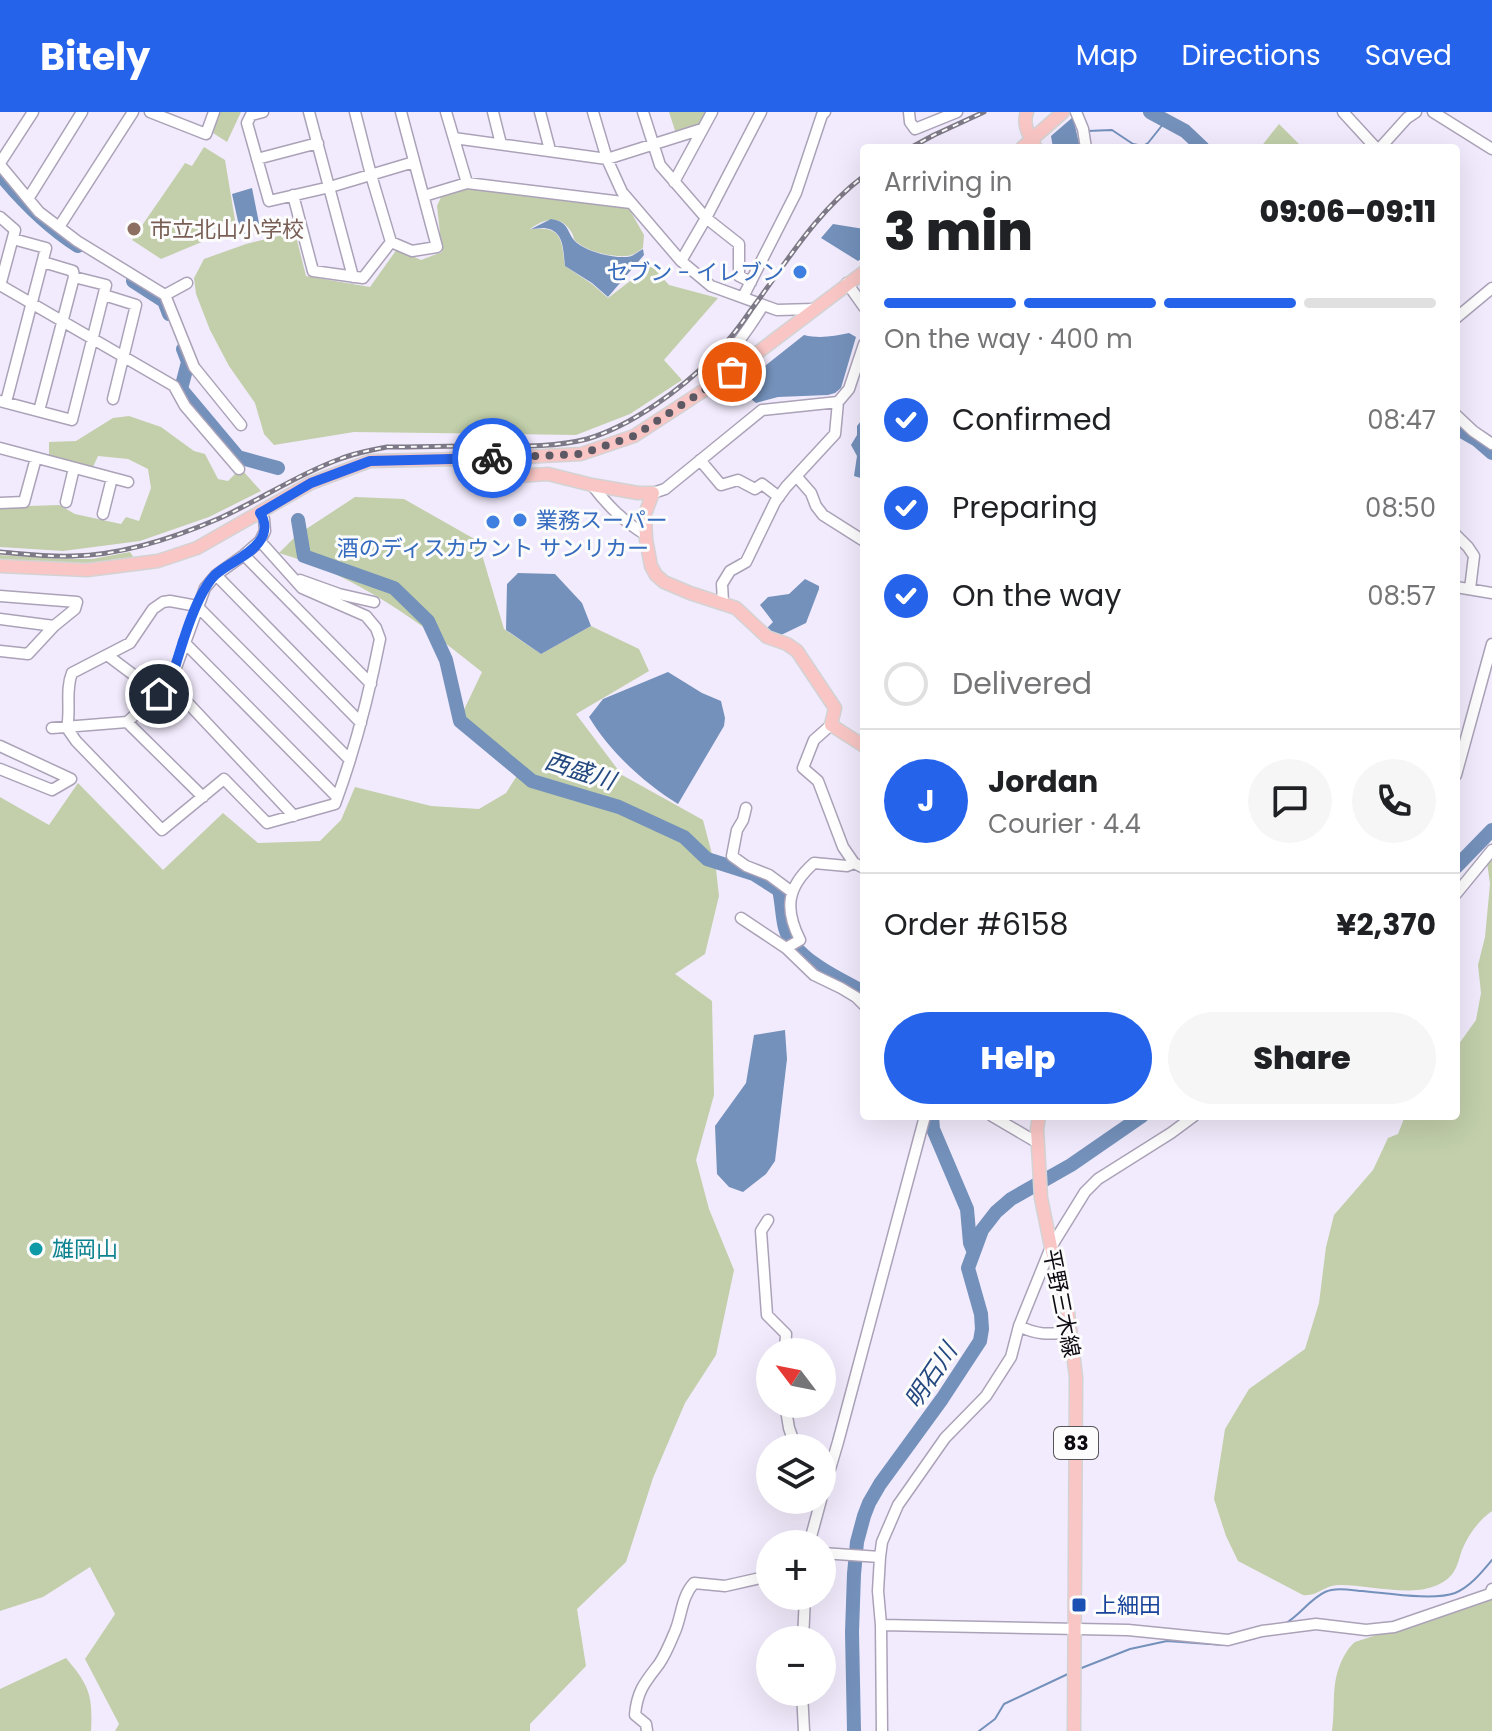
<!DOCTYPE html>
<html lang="en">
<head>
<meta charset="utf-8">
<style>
	body { margin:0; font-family:Poppins,"Noto Sans JP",sans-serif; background:#f6f6f6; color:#202124; height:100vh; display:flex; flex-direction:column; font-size:30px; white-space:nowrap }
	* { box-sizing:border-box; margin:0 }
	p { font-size:26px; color:#757577 }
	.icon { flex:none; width:44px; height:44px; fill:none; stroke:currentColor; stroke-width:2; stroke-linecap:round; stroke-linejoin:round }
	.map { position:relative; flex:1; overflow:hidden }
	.panel { position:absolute; left:860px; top:32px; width:600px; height:976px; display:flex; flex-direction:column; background:#fff; border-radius:8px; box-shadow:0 8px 32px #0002 }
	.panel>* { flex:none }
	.needle { width:52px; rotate:302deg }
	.buttons { position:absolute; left:756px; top:1226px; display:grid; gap:16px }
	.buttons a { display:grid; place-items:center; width:80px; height:80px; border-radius:50%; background:#fff; box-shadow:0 8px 32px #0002; font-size:40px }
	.pin { position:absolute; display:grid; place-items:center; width:68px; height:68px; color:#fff; margin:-34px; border:4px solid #fff; border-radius:50%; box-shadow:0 2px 8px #0007 }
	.courier { position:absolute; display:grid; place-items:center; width:80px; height:80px; margin:-40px; border:6px solid #2563eb; border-radius:50%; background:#fff; color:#222; box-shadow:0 2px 10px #0007 }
	.headline em { font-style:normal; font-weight:800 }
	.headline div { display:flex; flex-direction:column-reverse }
	.headline { display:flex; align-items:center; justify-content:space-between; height:136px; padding:0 24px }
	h1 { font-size:52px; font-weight:800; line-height:60px }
	.bar { display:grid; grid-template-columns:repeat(4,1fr); gap:12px 8px; align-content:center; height:96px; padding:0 24px }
	.bar i { height:10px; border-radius:6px; background:#e0e0e0 }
	.bar .on { background:#2563eb }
	.bar p { grid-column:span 4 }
	.line { display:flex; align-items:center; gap:20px; padding:0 24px; border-top:2px solid #e0e0e0 }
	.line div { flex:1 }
	.round { display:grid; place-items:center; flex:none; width:84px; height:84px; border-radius:42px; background:#f6f6f6 }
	ol { padding:0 24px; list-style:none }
	li { display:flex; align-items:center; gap:24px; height:88px }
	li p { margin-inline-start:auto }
	li .icon { padding:8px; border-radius:50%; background:#2563eb; color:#fff; stroke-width:4 }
	li:last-child { color:#757577 }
	li i { width:44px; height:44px; border:4px solid #e0e0e0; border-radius:50% }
	.button { display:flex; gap:16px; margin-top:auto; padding:16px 24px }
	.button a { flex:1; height:92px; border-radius:48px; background:#2563eb; color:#fff; font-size:32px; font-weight:800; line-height:92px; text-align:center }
	.button a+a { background:#f6f6f6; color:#202124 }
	header { display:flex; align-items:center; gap:48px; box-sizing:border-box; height:112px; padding:0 40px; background:#2563eb; color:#fff }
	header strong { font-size:38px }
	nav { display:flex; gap:44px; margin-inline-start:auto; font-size:28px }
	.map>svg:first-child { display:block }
	.green { fill:#c2cfaa }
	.water { fill:#7491bb }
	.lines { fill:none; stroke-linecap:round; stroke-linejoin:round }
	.stream { stroke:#7491bb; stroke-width:2 }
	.river { stroke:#7491bb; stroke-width:14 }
	.minor-casing { stroke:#aba2b8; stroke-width:13 }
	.major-casing { stroke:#d3d3d4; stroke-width:15 }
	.minor { stroke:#fff; stroke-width:10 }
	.major { stroke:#f9c6c5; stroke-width:12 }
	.rail-casing { stroke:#7e7986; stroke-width:5 }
	.rail { stroke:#fcfcfc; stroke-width:2; stroke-dasharray:6; stroke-linecap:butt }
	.done { stroke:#5d5964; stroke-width:8; stroke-dasharray:0 14.4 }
	.route { stroke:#2563eb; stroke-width:10 }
	.education-dot { fill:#8d6e63; stroke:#fcfcfc; stroke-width:3 }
	.shop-dot { fill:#3f7fe0; stroke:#fcfcfc; stroke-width:3 }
	.culture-dot { fill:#0f9aa8; stroke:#fcfcfc; stroke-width:3 }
	.transit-dot { fill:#1a4fb4; stroke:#fcfcfc; stroke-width:3 }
	.labels { text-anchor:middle; stroke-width:6; stroke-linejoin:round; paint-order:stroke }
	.shield { fill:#fcfcfc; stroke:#555358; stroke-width:2 }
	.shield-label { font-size:20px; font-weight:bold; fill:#0d0a12 }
	.education-label { font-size:22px; fill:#785e54; stroke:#fcfcfc; text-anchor:start }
	.shop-label { font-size:22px; fill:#366cbe; stroke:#fcfcfc; text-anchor:end }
	.culture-label { font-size:22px; fill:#0d838f; stroke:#fcfcfc; text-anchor:start }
	.street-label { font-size:22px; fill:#0d0a12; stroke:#fcfcfc }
	.transit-label { font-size:22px; fill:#164399; stroke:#fcfcfc; text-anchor:start }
	.water-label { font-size:24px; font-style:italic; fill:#23487f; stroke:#fcfcfc }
</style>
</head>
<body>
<header>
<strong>Bitely</strong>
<nav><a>Map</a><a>Directions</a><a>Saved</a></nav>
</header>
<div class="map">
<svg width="1492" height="1619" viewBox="0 0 1492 1619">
	<rect width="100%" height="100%" fill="#f2ebfd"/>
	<path class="green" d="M219,0H241L227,30L213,21Z
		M669,0H712L702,17L677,25Z
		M1279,12L1303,36H1260Z
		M204,35L225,48L236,114L208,117L209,127L161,147L132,128L185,51L192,54Z
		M470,75L628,95L644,123L643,136C637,140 633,144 626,144C612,145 589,140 578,131C572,126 575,127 572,121C561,102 545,106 530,117C535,117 539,117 544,117C565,118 562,140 565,154L592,172L608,186L651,153L669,173L718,186L664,248L682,268L630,302L576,323L354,320L274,333L264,322L255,291L229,254L210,218L196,182L194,166L204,147L246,132L295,120L306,164L370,175L397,137L421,148L442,140L437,94L442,83Z
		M129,304L161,315L194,339L205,342L218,367L228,369L236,361L243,359L261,379L209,405L140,429L63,439L0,435V395L59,393L75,402L121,412L126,405L139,409L151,376L148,357L128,347L98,344L93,355L49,344V330L76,329L113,306Z
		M355,385L404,387L478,429L504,517L541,542L591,514L639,537L649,559L576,602L622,663L703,708L716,757L719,784L705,842L675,862L712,889L714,983L696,1048L709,1097L734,1158L716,1243L685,1291L653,1366L626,1450L577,1497L586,1554L530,1612V1619H115L119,1612L85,1547L115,1502L90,1455L43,1485L0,1499V685L49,713L78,671L163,758L223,701L258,731L320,729L341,708L355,675L431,694L479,697L506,681L518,662L461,604L482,560C420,510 356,463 279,441L297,423Z
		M130,440L134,446L85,454L0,449V443L59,447H92Z
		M1492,744V1399C1479,1408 1468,1423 1462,1438C1459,1446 1458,1454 1453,1461C1429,1492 1372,1472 1338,1473C1326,1473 1316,1485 1303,1483L1238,1449L1226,1424L1214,1387L1225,1317L1249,1277L1305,1237L1319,1191L1326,1135L1334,1103L1373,1058L1388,1026L1398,1022L1405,1004H1456V936L1476,908L1481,881L1478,853L1485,825L1490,772L1487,750Z
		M1492,1485V1619H1332C1336,1592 1330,1572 1343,1546C1347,1539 1349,1535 1355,1530Z
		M66,1546C89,1573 93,1583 91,1619H0V1577Z"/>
	<path class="water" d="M1073,5L1080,36H1053L1051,24Z
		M252,76L260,116L241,123L232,82Z
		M551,107C571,110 566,122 577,131C588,140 612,146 626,145C633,145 637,140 643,137L644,143L608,185L592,171L565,154C563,139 565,118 544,116C540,116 535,117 531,117Z
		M833,112L864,117V145L858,149L821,126Z
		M849,221L856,225L841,276L835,281L828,283L778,285L756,291L737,276L804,223C820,227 834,224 849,221Z
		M864,305V367L854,364L857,344L851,333L857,323V314Z
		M518,461L555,462L582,491L591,514L541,542L506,518L507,472Z
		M805,467L819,474V477L806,511L779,524L767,516L773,510L760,493L768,485L789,482Z
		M668,560L702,581L721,589L725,606L724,614L678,692C644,671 610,640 589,605L603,587Z
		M785,918L787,947L775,1049L766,1062L743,1080L729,1075L717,1062L715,1014L746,971L754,923Z"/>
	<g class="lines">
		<path class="stream" d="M1087,19L1112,18L1133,32L1143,34L1148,31L1164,11H1173
			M1286,1511C1300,1503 1310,1487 1325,1480C1335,1475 1351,1478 1362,1479C1386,1481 1433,1489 1455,1481C1470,1475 1482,1460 1492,1448
			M1231,1532L1255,1526
			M1079,1557L1130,1537L1167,1529L1224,1533
			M979,1619L995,1607L1004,1592L1070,1561"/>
		<path class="river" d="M1150,0L1185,19L1203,36
			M0,62C23,90 48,115 78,134
			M133,169L164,189L169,202
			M183,237L188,250L181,277L238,345L278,356
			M1456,316L1477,328L1492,341
			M298,408L304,444L394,476L428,509L446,548L460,609L532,669L619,695L684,725L707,747L754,762L779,778C782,790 782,805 785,816C793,846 839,867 864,880
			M1456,755L1492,718
			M932,1004L933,1017L967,1097L970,1131L973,1138
			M854,1619L852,1520L854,1462L857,1430L864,1404L869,1391L880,1372L942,1287L980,1229L982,1217L981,1202L968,1156L982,1118L996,1100L1011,1087L1071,1053L1142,1004"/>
		<defs>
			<path id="minor" d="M150,0L206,22L214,0
				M263,0L251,3L247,11L269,89L330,75L414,50
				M309,0L353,165
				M355,0L371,63L391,130
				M446,0L467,71
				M493,0L501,32
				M540,0L550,38
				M593,0L607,47L622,80L681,149L711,174L777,198L814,197
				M643,0L660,53L706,106L739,132V164L751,170
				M909,0L910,10L915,17L957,0
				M1076,0L1083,17L1086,36
				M1343,0L1376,36
				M1433,0L1492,37
				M454,26L607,47L702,17
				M1380,36L1407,6L1416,0
				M257,47L318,31
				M0,51L33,0
				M0,53L39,100L77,129L165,183
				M674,70L712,0
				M293,83L313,159L363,166L391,130L412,139L437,135L401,0
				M424,84L467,71L631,91
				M28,87L82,0
				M0,105L15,118L0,174
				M59,115L133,0
				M681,149L706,106L761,0
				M187,171L165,183L194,255L241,313
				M847,171L864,195
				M0,173L174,274L185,294L239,357
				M104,183L136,193L113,287
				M743,185L796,81L822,3L825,0
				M1456,206L1492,176
				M707,275C724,246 747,222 763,193
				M0,289L72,308L106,173L74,165
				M6,290L46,136L13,127
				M39,299L74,165L73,159L43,150
				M1456,303L1473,319L1492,332
				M0,336L128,370
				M700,348L721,373L738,368L755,377L762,372L779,385
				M797,365L811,381L816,394L823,403L864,429
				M592,373C608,394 623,409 646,423
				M653,381L665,377L762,298L838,290L849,277L864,232
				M66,390L74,356
				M0,391L24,390L36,346
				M103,402L112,366
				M1456,423L1468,435L1474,444L1470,477
				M260,429L302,476L366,504L376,516L380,527C369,583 355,638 335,692L267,711L224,667L162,718L76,629L67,616C71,598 65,578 72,561L130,531L153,497L163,490L170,489L197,494L350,648
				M244,443L371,572
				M216,463L361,611
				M300,468L339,482L374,490
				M1456,475L1492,481
				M0,484L77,490L75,497L54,514L28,542L0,539
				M723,490L722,472L730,459L746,450L775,390L786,375L835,322L838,290
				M0,507L54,514
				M184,530L337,685
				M107,543L159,582
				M170,572L294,704
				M127,610L203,685
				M831,613L814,628L803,656L818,669L843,735L854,751L864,756
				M52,616L127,610L170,572L205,476L216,463L244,443L260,429L265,419L264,407L260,401
				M0,634L71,667
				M0,657L52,678L71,667
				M1456,663L1492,532
				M746,696L743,708L737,718L732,744L746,754L769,763L792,780
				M1456,782L1492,738
				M741,806L786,836L814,863L841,876L856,885L864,893
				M786,836L800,828C784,796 787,775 814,751L847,754L854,751
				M992,1004L1038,1031
				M768,1108L761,1119L767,1203L786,1222L785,1240
				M1019,1214C1039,1224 1050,1222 1071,1220
				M785,1292L789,1316L796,1336
				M822,1384L838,1330L925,1004
				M809,1432L821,1388
				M822,1441L880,1445
				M881,1513L1128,1518L1228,1528L1262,1519L1316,1512L1366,1518L1394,1515L1490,1482L1492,1477
				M803,1528L805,1484
				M802,1580L804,1619
				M647,1619L646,1612L635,1603C637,1579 645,1570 659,1552C666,1542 671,1529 676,1517C682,1501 682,1484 694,1471L725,1474L765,1465L770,1463
				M882,1619L881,1513L878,1479L880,1445L882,1430L898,1393L945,1326L986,1284L1011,1245L1019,1214L1051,1135L1085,1080L1098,1067L1171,1021L1194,1004"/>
			<path id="major" d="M1027,0C1022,13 1030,25 1036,36
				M1022,36L1063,0
				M471,352L479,362L484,366L548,362L592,373L638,381H653L645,402L646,427L651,454L656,463L664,470L690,481L736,496L767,525L787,532L797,539L835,596L831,613L864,634
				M0,454L87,458L158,449L197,436L311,371L370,349L504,346L581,342L634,324L732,260L864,160
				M1039,1004L1037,1017L1041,1086L1051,1135L1068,1201L1076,1265L1074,1619"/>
		</defs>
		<use href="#minor" class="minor-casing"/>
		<use href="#major" class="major-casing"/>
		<use href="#minor" class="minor"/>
		<use href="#major" class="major"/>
		<defs>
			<path id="rail" d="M910,36L934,23L984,0
				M0,440C24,442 49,445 73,444C123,443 174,426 220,406C260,388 298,362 340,347C355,341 371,338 387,335C418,335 448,334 478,334C514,334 552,336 587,327C631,314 682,277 713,245C727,231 740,214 751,198C786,151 816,100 864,64"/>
		</defs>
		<use href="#rail" class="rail-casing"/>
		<use href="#rail" class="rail"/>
	</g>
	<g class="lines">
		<path class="done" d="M492,346L581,342L634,324L732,260"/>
		<path class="route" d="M159,582L170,572C179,543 194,484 215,463C228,451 248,445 259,430C266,421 266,410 260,401L311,371L370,349L492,346"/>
	</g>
	<circle class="education-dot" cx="134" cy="117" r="8"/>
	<g class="shop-dot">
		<circle cx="800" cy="160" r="8"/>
		<circle cx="520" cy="408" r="8"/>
		<circle cx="493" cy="410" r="8"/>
	</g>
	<circle class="culture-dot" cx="36" cy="1137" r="8"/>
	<rect class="transit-dot" x="1071" y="1485" width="16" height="16" rx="4"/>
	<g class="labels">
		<rect class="shield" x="1054" y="1315" width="44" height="32" rx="6"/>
		<g class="shield-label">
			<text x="1076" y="1338">83</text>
		</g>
		<g class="education-label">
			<text x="150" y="125">市立北山小学校</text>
		</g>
		<g class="shop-label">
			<text x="784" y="168">セブン - イレブン</text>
			<text x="536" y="416" text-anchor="start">業務スーパー</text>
			<text x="493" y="444" text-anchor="middle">酒のディスカウント サンリカー</text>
		</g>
		<g class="culture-label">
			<text x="52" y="1145">雄岡山</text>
		</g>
		<g class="street-label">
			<text transform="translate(1062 1191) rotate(79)" y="8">平野三木線</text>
		</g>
		<g class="transit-label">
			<text x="1095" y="1501">上細田</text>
		</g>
		<g class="water-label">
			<text transform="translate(580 659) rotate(18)" y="8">西盛川</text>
			<text transform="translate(931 1264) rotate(-56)" y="8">明石川</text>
		</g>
	</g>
</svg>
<div class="buttons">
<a><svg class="needle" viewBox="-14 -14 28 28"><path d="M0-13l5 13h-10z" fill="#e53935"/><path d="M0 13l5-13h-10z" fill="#757577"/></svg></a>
<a><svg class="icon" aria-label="layers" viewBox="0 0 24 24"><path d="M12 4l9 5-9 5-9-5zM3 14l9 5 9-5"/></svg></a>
<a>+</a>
<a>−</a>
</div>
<div class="pin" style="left:732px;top:260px;background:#ea580c"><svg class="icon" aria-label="bag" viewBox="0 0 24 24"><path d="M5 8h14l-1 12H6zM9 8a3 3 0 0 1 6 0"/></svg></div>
<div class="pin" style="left:159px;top:582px;background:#1f2937"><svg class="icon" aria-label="home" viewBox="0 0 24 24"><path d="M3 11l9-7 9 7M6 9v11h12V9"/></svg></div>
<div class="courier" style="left:492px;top:346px"><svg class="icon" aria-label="bike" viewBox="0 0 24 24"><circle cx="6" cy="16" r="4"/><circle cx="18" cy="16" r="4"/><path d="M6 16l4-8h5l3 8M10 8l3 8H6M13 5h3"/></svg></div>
<section class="panel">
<div class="headline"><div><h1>3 min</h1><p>Arriving in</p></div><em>09:06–09:11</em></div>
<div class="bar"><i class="on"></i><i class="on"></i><i class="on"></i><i></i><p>On the way · 400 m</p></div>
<ol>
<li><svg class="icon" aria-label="check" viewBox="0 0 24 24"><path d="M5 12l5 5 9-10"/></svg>Confirmed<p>08:47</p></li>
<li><svg class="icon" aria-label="check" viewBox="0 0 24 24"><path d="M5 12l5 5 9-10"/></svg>Preparing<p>08:50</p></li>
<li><svg class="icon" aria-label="check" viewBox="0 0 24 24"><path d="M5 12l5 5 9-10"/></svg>On the way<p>08:57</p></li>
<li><i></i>Delivered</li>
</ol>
<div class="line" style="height:144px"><b class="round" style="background:#2563eb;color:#fff">J</b><div><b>Jordan</b><p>Courier · 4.4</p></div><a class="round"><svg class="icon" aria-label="chat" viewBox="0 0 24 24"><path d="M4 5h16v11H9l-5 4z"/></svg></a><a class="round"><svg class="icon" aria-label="phone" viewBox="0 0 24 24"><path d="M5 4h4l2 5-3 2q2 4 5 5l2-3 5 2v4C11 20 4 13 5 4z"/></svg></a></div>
<div class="line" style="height:104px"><div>Order #6158</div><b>¥2,370</b></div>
<div class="button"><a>Help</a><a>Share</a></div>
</section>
</div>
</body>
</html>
